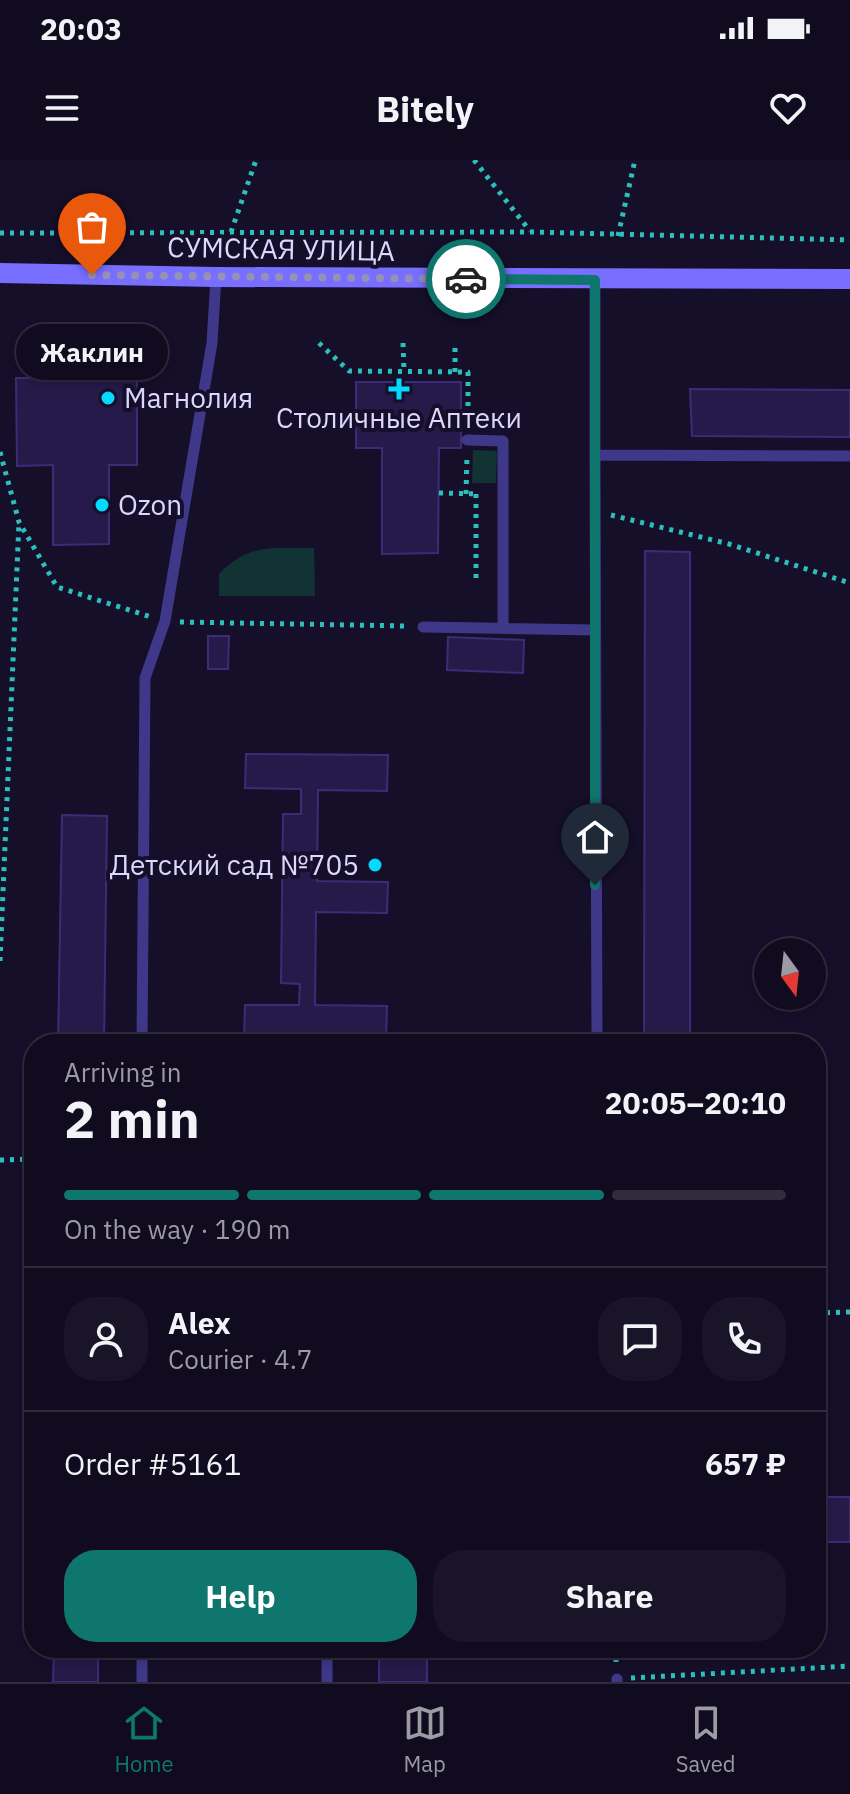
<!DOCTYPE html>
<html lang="en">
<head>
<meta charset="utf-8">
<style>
	body { margin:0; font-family:"IBM Plex Sans",sans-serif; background:#191428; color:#f1f3f6; height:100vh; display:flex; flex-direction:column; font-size:30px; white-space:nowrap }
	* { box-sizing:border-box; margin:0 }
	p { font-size:26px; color:#9c9ba4 }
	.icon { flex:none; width:44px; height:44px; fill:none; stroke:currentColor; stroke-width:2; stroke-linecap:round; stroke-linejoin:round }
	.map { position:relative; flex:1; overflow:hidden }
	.side { position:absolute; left:24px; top:874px; width:802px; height:624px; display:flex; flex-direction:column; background:#100b1f; border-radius:32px; box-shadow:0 4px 12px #0003,0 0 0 2px #302b3d }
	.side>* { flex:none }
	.needle { width:52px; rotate:165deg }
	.fabs { position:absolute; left:754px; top:778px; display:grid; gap:16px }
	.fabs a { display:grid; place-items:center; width:72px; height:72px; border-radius:50%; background:#100b1f; box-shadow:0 4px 12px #0003,0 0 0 2px #302b3d; font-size:40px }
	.pin { position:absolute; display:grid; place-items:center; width:68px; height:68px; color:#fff; margin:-82px -34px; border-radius:50% 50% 50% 0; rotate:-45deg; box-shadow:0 0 8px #0007 }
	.pin .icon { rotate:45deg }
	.courier { position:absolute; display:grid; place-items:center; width:80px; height:80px; margin:-40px; border:6px solid #0f766e; border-radius:50%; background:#fff; color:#222; box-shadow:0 2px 10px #0007 }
	.bubble { position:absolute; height:56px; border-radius:28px; background:#100b1f; box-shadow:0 4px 12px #0003,0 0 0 2px #302b3d; font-size:26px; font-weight:800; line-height:56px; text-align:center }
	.headline em { font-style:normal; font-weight:800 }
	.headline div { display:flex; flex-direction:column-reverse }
	.headline { display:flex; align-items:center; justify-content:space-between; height:136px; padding:0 40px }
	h1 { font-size:52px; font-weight:800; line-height:60px }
	.bar { display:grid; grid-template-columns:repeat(4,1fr); gap:12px 8px; align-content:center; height:96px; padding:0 40px }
	.bar i { height:10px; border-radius:6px; background:#302b3d }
	.bar .current { background:#0f766e }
	.bar p { grid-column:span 4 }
	.line { display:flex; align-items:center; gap:20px; padding:0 40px; border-top:2px solid #302b3d }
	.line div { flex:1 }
	.round { display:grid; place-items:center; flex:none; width:84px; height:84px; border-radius:32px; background:#191428 }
	.primary-button { display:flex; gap:16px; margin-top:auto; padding:16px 40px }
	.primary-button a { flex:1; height:92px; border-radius:32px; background:#0f766e; color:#fff; font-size:32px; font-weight:800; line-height:92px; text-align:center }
	.primary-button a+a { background:#191428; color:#f1f3f6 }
	.status { display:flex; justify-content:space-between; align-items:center; height:56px; padding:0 40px; background:#100b1f; direction:ltr }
	.status svg { height:22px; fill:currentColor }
	header { display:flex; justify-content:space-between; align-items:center; height:104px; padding:0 40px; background:#100b1f; font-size:36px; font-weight:800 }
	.tabs { display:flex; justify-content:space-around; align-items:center; height:112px; border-top:2px solid #302b3d; background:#100b1f; font-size:22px; color:#9c9ba4 }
	.tabs a { display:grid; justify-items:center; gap:4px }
	.tabs .current { color:#0f766e }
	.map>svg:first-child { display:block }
	.green { fill:#123333 }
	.building { fill:#261a4a; stroke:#3e2b77; stroke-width:2 }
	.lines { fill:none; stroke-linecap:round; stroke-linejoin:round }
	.path { stroke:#2bbfbd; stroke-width:5; stroke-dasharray:4 6; stroke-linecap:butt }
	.lane { stroke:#3f3889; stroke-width:11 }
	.secondary { stroke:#786eff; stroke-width:20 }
	.done { stroke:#9791b4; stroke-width:8; stroke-dasharray:0 14.4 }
	.route { stroke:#0f766e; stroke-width:10 }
	.poi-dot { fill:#03daff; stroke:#150f29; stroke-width:3 }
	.labels { text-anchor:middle; stroke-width:8; stroke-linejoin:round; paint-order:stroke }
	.street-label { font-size:28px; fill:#ddd7ff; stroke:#150f29 }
	.poi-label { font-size:28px; fill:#ddd7ff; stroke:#150f29; text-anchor:start }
</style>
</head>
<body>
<div class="status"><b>20:03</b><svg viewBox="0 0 49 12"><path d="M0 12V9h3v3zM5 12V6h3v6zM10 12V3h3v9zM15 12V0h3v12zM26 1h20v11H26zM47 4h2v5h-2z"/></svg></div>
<header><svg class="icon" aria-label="menu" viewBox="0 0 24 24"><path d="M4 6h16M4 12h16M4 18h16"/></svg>Bitely<svg class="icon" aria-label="heart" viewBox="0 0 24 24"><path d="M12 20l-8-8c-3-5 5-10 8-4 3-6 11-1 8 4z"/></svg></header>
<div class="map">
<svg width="850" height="1522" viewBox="0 0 850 1522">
	<rect width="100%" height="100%" fill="#150f29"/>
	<path class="green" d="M473,290L497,291L496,323H472Z
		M314,388L315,436H219V414C248,383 275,388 314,388Z"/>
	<path class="building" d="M16,218H137V305H109V384L53,385V305L17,306Z
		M356,222H461V288H439L438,393L382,394V288H356Z
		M690,229L850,230V277L692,276Z
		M645,391L690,392V884H644Z
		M208,476H229L228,509H208Z
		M448,477L524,480L523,513L447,510Z
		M246,594L388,595L387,631L318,630L317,721L388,722L387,753L316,752L315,845L387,846L386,881L244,879L245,845H299L300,824L281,823L283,654H301V629L245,628Z
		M62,655L107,656L104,884H58Z
		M816,1337H850V1382H816Z
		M54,1488H98V1522H53Z
		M379,1488H427V1522H379Z"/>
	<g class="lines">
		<path class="path" d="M474,0L530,71
			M231,72L256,0
			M0,73L531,72L850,80
			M618,76L635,0
			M319,183L349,211L468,212V265
			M403,183L404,211
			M455,212V183
			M118,218L119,184
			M0,292L19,362L57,427L151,457
			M439,333L478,334
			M466,334L467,295
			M476,334V422
			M611,355L729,384L850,423
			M180,462L406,466
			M0,801L19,362
			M0,1000L34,999
			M816,1153L850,1152
			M616,1488V1503
			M631,1518L850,1506"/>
		<path class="lane" d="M595,120V295L850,296
			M467,280L503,281V468
			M595,295L597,884
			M423,467L594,470
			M142,884L145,518L165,461L212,183L216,117
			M142,1488V1522
			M327,1488V1522
			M617,1519V1522"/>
		<path class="secondary" d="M0,113L216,117L850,119"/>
	</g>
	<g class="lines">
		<path class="done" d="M92,115L466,119"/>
		<path class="route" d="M466,119L595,120V725"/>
	</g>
	<g class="poi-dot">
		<path d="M395 217h8v8h8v8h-8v8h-8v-8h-8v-8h8z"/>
		<circle cx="108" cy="238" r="8"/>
		<circle cx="102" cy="345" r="8"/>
		<circle cx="375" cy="705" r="8"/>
	</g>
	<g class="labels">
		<g class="street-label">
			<text transform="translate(281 89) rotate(1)" y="10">СУМСКАЯ УЛИЦА</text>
		</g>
		<g class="poi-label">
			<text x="124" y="248">Магнолия</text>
			<text x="399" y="268" text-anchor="middle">Столичные Аптеки</text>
			<text x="118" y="355">Ozon</text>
			<text x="359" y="715" text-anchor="end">Детский сад №705</text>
		</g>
	</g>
</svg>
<div class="fabs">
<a><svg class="needle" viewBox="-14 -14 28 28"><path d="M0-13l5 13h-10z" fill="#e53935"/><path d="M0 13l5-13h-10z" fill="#9c9ba4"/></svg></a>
</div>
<div class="pin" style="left:92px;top:115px;background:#ea580c"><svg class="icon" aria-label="bag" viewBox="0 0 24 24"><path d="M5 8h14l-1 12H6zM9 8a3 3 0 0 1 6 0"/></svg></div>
<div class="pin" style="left:595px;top:725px;background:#1f2937"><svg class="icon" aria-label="home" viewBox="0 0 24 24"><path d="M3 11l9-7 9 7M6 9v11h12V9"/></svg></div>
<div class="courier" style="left:466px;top:119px"><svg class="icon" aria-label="car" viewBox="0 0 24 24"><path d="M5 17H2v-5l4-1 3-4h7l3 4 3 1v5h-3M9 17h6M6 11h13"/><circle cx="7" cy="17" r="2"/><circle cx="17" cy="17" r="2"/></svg></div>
<div class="bubble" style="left:16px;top:164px;width:152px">Жаклин</div>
<section class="side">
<div class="headline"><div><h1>2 min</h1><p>Arriving in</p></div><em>20:05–20:10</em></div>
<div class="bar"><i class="current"></i><i class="current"></i><i class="current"></i><i></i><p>On the way · 190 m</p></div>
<div class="line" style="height:144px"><a class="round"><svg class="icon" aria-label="person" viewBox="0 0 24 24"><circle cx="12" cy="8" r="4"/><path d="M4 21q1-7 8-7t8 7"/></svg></a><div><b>Alex</b><p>Courier · 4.7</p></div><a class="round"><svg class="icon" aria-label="chat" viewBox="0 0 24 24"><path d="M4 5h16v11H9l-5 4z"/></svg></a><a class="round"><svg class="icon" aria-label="phone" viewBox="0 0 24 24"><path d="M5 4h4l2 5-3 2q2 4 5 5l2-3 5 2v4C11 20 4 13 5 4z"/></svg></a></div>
<div class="line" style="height:104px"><div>Order #5161</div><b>657 ₽</b></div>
<div class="primary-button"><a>Help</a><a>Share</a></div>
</section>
</div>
<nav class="tabs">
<a class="current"><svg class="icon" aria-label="home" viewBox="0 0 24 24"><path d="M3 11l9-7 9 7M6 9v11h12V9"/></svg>Home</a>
<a><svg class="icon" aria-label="map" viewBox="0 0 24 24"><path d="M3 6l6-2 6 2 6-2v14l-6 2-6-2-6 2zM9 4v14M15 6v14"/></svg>Map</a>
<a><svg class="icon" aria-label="saved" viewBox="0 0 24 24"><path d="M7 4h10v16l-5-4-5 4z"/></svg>Saved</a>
</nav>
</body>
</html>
